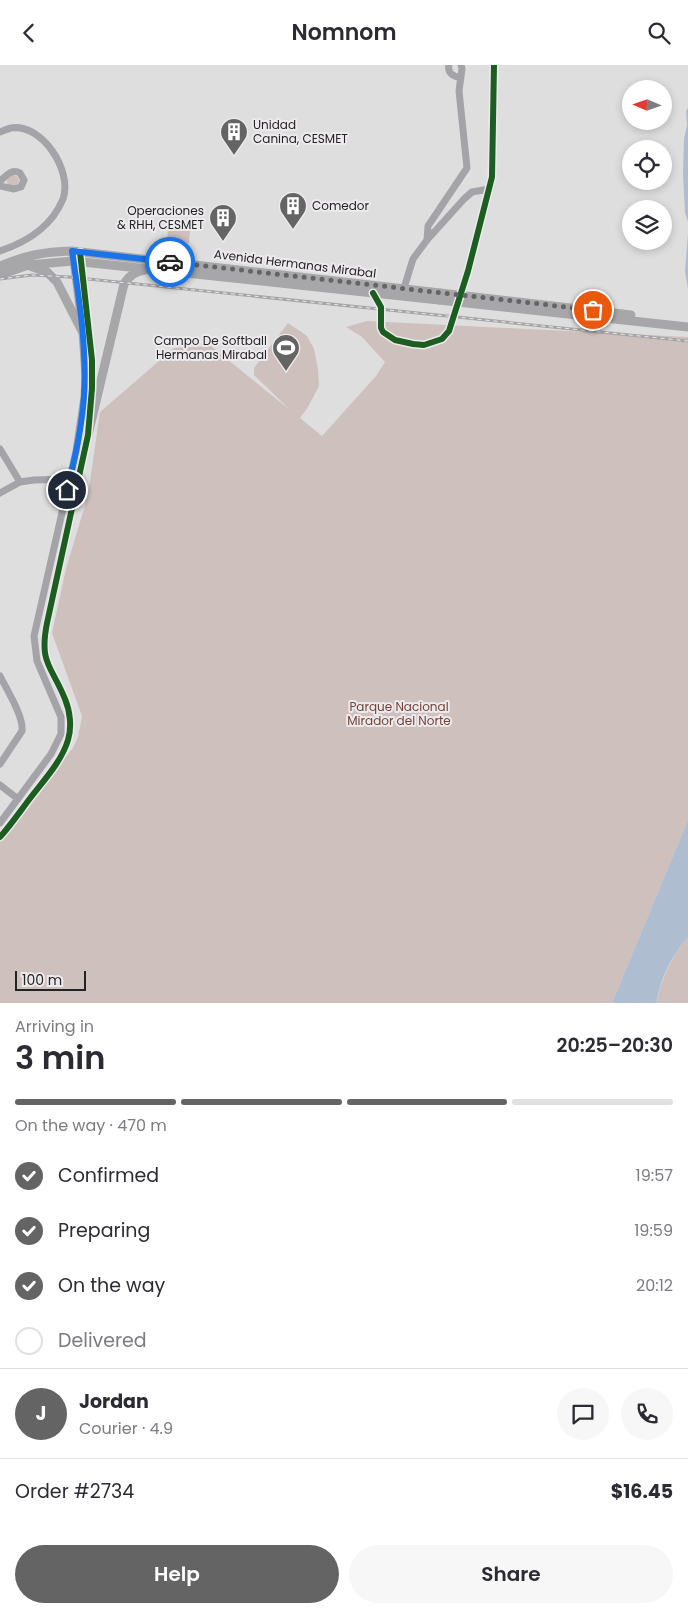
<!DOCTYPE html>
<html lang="en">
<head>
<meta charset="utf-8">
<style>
	body { margin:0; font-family:Poppins,sans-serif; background:#f7f7f7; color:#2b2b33; height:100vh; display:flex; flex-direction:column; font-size:19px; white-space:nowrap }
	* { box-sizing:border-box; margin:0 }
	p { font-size:16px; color:#7c7c81 }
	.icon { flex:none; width:28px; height:28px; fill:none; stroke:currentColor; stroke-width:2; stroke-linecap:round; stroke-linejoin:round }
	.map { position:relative; height:938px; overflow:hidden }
	.drawer { display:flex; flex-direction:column; background:#fff; flex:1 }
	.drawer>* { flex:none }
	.needle { width:32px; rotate:272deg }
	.controls { position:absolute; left:622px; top:15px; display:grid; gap:10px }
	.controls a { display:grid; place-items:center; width:50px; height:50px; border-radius:50%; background:#fff; box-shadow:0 2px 8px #0003; font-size:25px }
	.scale { position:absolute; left:15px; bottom:12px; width:71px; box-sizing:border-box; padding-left:5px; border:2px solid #242324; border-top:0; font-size:14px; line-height:18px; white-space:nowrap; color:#242324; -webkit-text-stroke:4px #edeaed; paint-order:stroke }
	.pin { position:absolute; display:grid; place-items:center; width:42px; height:42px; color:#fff; margin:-21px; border:2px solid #fff; border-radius:50%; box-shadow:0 1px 5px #0007 }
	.courier { position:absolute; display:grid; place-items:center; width:50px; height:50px; margin:-25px; border:4px solid #1a73e8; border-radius:50%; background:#fff; color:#222; box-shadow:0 1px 6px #0007 }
	.summary em { font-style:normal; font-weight:600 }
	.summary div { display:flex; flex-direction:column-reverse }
	.summary { display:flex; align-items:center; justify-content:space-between; height:85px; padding:0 15px }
	h1 { font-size:32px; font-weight:600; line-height:38px }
	.bar { display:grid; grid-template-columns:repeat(4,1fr); gap:8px 5px; align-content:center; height:60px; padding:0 15px }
	.bar i { height:6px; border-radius:4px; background:#e1e1e2 }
	.bar .active { background:#656465 }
	.bar p { grid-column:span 4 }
	.line { display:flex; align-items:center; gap:12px; padding:0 15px; border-top:1px solid #e1e1e2 }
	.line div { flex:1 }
	.round { display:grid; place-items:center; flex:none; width:52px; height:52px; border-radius:26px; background:#f7f7f7 }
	ol { padding:0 15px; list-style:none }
	li { display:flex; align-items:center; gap:15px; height:55px }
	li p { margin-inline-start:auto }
	li .icon { padding:5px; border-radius:50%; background:#656465; color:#fff; stroke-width:4 }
	li:last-child { color:#7c7c81 }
	li i { width:28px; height:28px; border:2px solid #e1e1e2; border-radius:50% }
	.primary-button { display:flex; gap:10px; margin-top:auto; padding:10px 15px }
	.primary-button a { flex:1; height:58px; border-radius:30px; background:#656465; color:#fff; font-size:20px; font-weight:600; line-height:58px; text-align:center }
	.primary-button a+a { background:#f7f7f7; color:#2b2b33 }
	header { display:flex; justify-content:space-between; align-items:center; height:65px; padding:0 15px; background:#fff; font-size:22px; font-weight:600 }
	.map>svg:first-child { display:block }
	.green { fill:#cdc0bd }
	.water { fill:#afbdd0 }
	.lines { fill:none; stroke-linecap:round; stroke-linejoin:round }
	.minor { stroke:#a4a3a7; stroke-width:7 }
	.major { stroke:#a7a6a9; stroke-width:9 }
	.rail-casing { stroke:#a5a4a6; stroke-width:3 }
	.rail { stroke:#edeaed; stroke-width:1; stroke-dasharray:4; stroke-linecap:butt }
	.major-bridge { stroke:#a7a6a9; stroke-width:9 }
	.cycleway-casing { stroke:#edeaed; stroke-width:9 }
	.cycleway { stroke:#1b5e20; stroke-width:6 }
	.done { stroke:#656465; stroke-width:5; stroke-dasharray:0 9 }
	.route { stroke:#1a73e8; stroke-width:6 }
	.labels { text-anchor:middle; stroke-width:4; stroke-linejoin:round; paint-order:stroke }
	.poi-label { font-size:12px; fill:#242324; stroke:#edeaed; text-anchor:start }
	.street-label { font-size:12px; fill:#242324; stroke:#edeaed }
	.park-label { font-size:12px; fill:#754137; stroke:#edeaed }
</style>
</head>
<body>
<header><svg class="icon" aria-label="back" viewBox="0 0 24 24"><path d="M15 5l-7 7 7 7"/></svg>Nomnom<svg class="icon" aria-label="search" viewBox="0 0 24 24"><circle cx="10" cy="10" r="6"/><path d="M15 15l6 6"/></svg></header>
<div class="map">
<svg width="688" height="938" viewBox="0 0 688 938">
	<rect width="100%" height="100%" fill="#dfdedf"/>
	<path class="green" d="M236,58L245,67L230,83L221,73Z
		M7 116a6 6 0 1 1 12 0a6 6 0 1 1-12 0Z
		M168,164L190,166L189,178L167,176Z
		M367,256L688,272V755L612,938H0V774L73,683L78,672L82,651L52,568L66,504L88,430L100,347L174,283L211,281L290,345L254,310V303L288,258L307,271L314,284L318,304L319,321L308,342L300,353L322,371L376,311L385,297L362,272L346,262Z
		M688,872V938H656C663,912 670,893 688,872Z"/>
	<path class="water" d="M688,43V157L685,148L683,108L684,74L687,60L686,46Z
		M688,168V224L685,206Z
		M688,755V872C670,893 662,911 656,938H612Z"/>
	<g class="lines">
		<path class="minor" d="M449,0C447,8 453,11 460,13
			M0,67C3,66 7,64 11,63C42,58 73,106 63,134C52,161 27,177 0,186
			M0,116C6,111 12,103 20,108L24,115L21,122L14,124L0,121
			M427,175L428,161L467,103L459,26L462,4L461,0
			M81,193L92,295L89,352
			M404,223L413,194L427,175L464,134L472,127L489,124
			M373,228L381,242V263L383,267L395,275L413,279L424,280L442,274L449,266L468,206L492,112L494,0
			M0,384L20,417
			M0,428L20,417L34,415L74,414
			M0,611C7,625 24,652 22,666L0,699
			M0,720L18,734
			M0,758L51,689L61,669V652L37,596L34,571L76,386L84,332L85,312L82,266L72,186
			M0,772C10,761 19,748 28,736C42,717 62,698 68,675C72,663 70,649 66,637C58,613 43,601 44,573L88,365"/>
		<path class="major" d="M0,201C27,190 43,187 72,186L440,228
			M30,201L47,207L57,217L82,266
			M0,210L28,200L73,196L439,235
			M88,370L124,219C129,211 135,206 145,205"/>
		<defs>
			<path id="rail" d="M0,214L32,210L69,212L688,276"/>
		</defs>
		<use href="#rail" class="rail-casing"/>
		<use href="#rail" class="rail"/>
		<path class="major-bridge" d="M440,228L631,250
			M439,235L688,262"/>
		<defs>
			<path id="cycleway" d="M373,228L381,242V263L383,267L395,275L413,279L424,280L442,274L449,266L468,206L492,112L494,0
				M0,772C10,761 19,748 28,736C42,717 61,698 68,675C72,662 70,646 65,634C51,600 39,598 47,558L88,370L92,323V295L80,187"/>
		</defs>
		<use href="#cycleway" class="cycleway-casing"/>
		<use href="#cycleway" class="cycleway"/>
	</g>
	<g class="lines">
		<path class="done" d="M170,197L593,245"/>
		<path class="route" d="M67,425C75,394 82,362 84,331C87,282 79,233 72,186L170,197"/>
	</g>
	<defs>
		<symbol id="building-pin" viewBox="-11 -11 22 30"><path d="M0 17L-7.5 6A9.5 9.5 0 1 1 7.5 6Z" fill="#656465" stroke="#edeaed"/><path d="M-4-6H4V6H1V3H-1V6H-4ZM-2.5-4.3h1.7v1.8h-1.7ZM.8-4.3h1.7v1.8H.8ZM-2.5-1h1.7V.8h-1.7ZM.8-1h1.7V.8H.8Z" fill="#fff"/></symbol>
		<symbol id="stadium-pin" viewBox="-11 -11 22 30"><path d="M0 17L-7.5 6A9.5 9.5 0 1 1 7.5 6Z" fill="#656465" stroke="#edeaed"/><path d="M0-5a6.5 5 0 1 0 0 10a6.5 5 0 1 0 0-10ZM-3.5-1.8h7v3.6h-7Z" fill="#fff"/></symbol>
	</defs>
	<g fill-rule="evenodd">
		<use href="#building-pin" x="218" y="51" width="32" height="43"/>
		<use href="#building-pin" x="277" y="125" width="32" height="43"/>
		<use href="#building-pin" x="207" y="137" width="32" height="43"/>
		<use href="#stadium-pin" x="270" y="267" width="32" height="43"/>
	</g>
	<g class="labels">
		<g class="poi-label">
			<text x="253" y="64">Unidad<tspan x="253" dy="14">Canina, CESMET</tspan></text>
			<text x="312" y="145">Comedor</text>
			<text x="204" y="150" text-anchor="end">Operaciones<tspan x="204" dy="14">&amp; RHH, CESMET</tspan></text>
			<text x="267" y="280" text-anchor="end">Campo De Softball<tspan x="267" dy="14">Hermanas Mirabal</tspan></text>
		</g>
		<g class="street-label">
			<text transform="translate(295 199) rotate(7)" y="4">Avenida Hermanas Mirabal</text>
		</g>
		<g class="park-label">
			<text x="399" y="646">Parque Nacional<tspan x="399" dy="14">Mirador del Norte</tspan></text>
		</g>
	</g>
</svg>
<div class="controls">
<a><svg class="needle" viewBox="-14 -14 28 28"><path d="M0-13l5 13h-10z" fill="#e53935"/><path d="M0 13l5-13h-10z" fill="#7c7c81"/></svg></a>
<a><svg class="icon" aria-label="locate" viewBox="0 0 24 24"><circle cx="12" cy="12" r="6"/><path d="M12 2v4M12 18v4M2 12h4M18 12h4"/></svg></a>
<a><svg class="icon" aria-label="layers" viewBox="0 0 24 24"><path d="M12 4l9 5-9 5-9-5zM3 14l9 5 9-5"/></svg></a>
</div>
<div class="scale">100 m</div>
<div class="pin" style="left:593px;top:245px;background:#ea580c"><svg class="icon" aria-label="bag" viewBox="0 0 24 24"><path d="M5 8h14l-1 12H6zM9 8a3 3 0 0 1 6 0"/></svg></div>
<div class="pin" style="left:67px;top:425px;background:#1f2937"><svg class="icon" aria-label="home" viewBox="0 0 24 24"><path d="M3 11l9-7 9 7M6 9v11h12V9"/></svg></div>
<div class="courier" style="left:170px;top:197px"><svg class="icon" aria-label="car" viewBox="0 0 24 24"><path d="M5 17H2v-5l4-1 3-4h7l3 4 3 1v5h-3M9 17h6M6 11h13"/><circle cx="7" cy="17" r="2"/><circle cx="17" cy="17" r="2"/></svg></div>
</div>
<section class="drawer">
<div class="summary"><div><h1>3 min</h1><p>Arriving in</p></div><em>20:25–20:30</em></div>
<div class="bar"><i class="active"></i><i class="active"></i><i class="active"></i><i></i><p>On the way · 470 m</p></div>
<ol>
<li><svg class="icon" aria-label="check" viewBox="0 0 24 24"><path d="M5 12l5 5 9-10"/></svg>Confirmed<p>19:57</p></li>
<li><svg class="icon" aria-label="check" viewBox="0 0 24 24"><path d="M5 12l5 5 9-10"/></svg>Preparing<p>19:59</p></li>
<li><svg class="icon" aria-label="check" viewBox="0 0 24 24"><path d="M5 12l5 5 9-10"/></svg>On the way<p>20:12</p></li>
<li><i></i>Delivered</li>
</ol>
<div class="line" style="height:90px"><b class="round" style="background:#656465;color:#fff">J</b><div><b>Jordan</b><p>Courier · 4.9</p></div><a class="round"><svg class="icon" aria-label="chat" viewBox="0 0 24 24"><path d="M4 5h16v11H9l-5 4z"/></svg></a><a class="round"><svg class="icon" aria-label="phone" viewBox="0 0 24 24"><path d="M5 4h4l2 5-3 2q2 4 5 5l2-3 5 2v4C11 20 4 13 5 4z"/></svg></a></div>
<div class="line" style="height:65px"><div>Order #2734</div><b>$16.45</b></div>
<div class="primary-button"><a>Help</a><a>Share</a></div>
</section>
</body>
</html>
